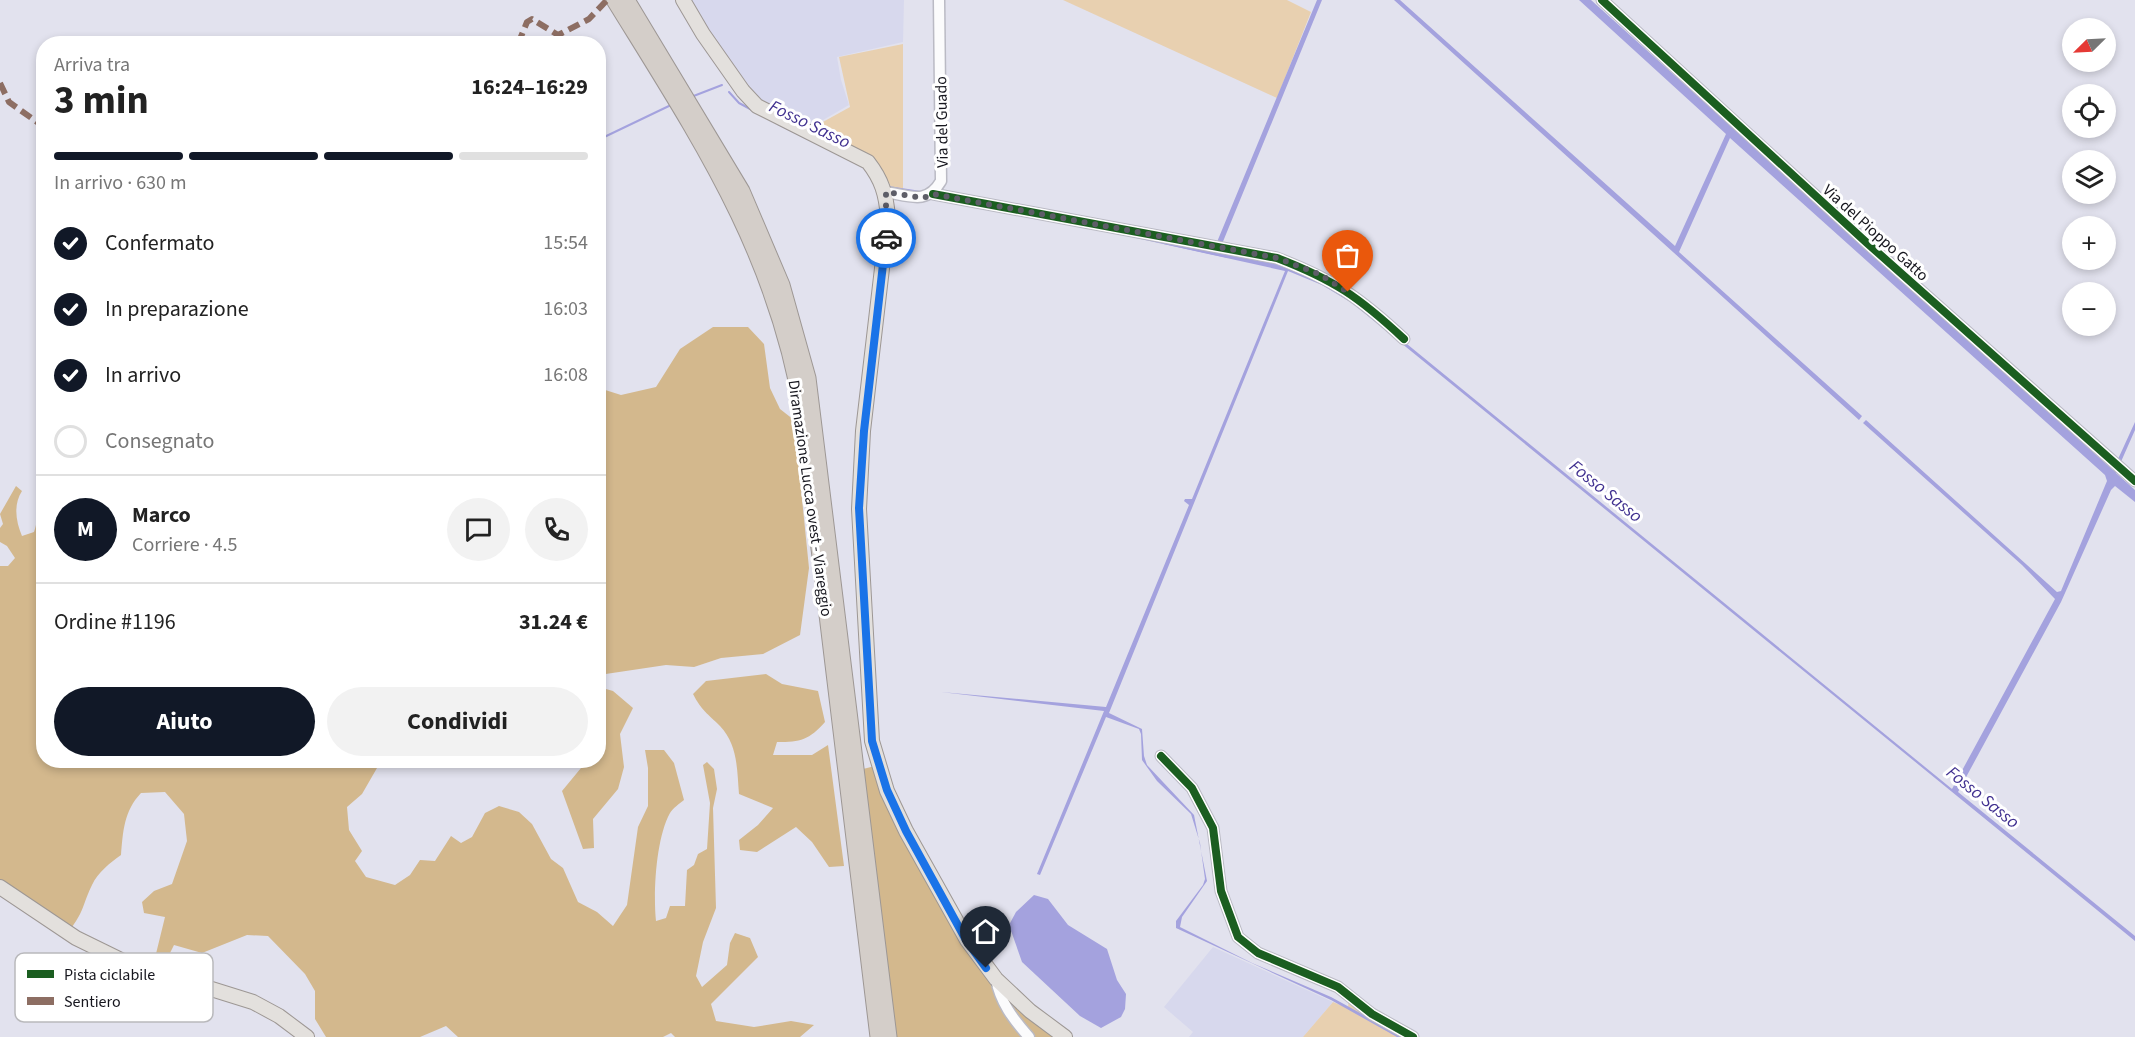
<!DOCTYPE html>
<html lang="it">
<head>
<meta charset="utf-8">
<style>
	body { margin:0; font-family:"Source Sans 3",sans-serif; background:#f2f2f2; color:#222; height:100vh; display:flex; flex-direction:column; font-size:22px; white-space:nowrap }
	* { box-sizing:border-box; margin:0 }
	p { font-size:20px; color:#767676 }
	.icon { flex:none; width:33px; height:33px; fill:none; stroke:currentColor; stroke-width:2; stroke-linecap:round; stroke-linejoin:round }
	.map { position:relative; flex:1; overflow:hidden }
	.details { position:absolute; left:36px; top:36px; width:570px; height:732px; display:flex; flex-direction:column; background:#fff; border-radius:24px; box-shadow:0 3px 9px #0003 }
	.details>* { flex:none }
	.needle { width:39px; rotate:246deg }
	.controls { position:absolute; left:2062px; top:18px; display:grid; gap:12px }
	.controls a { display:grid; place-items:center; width:54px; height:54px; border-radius:50%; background:#fff; box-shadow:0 3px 9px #0003; font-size:30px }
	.pin { position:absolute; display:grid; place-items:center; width:51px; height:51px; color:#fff; margin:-62px -26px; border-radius:50% 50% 50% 0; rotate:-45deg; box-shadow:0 0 6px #0007 }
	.pin .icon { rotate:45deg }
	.courier { position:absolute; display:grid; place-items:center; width:60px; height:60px; margin:-30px; border:4px solid #1a73e8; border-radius:50%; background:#fff; color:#222; box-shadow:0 2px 8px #0007 }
	.headline em { font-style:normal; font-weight:700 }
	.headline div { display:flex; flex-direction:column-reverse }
	.headline { display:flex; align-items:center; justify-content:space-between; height:102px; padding:0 18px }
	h1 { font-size:39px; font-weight:700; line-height:45px }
	.bar { display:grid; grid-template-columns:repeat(4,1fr); gap:9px 6px; align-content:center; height:72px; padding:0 18px }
	.bar i { height:8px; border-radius:4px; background:#e0e0e0 }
	.bar .active { background:#111827 }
	.bar p { grid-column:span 4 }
	.line { display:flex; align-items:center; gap:15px; padding:0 18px; border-top:2px solid #e0e0e0 }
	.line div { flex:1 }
	.round { display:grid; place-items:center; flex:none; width:63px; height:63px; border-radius:32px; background:#f2f2f2 }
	ol { padding:0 18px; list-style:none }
	li { display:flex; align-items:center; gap:18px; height:66px }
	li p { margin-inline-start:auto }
	li .icon { padding:6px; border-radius:50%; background:#111827; color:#fff; stroke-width:4 }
	li:last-child { color:#767676 }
	li i { width:33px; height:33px; border:3px solid #e0e0e0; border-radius:50% }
	.primary-button { display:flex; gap:12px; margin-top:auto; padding:12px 18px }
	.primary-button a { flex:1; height:69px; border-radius:36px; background:#111827; color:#fff; font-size:24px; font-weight:700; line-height:69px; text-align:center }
	.primary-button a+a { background:#f2f2f2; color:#222 }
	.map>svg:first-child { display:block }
	.built { fill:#d7d8ed }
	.green { fill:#e8d0b0 }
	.forest { fill:#d3b88d }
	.water { fill:#a4a2de }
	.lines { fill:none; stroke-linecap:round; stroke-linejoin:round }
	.stream { stroke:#a4a2de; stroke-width:2 }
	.minor-casing { stroke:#babac4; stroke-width:13 }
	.major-casing { stroke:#9d9794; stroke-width:16 }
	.highway-casing { stroke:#9d9794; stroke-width:17 }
	.minor { stroke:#fbfbfc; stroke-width:10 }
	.major { stroke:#e3e0dd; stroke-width:14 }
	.highway { stroke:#d4cec9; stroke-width:15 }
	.quiet { stroke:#8d6e63; stroke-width:6; stroke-dasharray:12 6; stroke-linecap:butt }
	.cycleway-casing { stroke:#fff; stroke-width:11 }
	.cycleway { stroke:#1b5e20; stroke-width:8 }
	.done { stroke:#5d5d67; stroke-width:6; stroke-dasharray:0 10.8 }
	.route { stroke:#1a73e8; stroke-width:8 }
	.labels { text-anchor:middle; stroke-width:6; stroke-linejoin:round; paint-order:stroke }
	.street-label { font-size:16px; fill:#16161e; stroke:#fff }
	.water-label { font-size:18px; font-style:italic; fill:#413190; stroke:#fff }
	.key { fill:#fff; stroke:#b9b9bc; stroke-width:1.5 }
	.key-label { font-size:16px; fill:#16161e }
</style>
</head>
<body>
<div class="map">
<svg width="2135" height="1037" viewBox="0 0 2135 1037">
	<rect width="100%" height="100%" fill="#e2e2ee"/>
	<path class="built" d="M686,0H904L903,42L837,57L841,80L849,105L811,127L761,102Z
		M1213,947L1333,1002L1303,1037H1189L1193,1032L1164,1007Z"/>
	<path class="green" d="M1063,0H1287L1311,12L1277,98Z
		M903,44V191H893C876,151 848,146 812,128L850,107L839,57Z
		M1349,996L1414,1037H1303L1333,1002L1348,1008Z"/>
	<path class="forest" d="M713,327H748L764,344L770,388L780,409L794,420L809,568L800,635L763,654L721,658L694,667L666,665L599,675V388L621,395L656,387L680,349Z
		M16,486L22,491C13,505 16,522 22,536L34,532C40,517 34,501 43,487L44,760L397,761L377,768L362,794L347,807L349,830L362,851L355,861L366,877L395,885L410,875L420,860L435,861L451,836L461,843L472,837L485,813L499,806L519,812L532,824L551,859L563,868L578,902L597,912L613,926L627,905L638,827L648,806V768L645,750H664L674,763L684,800C679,804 673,808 670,813C656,838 653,893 656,921L666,918L670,906H685L687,870L694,865L698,854L707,849L710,803L703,765L707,762L714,769L717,789L713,808L716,908L703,942L696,976L702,987L727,965L730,943L735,933L750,938L758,957L711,1004L716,1021L754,1027L791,1021L814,1025L800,1037H675L671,1033L663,1037H458L446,1026L420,1037H326L315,1019V991L305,974L268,936L247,935L202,953L174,945L163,967L153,966L165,917L144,913L142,902L154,891L172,884L187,841L184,814L165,792L141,793C124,811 123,831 121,855C110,863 98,872 92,885C84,901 84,911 72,927L0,880V566H8L15,558L7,546L0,542V528L3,524L0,514Z
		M766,674L782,684L818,691L825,722C809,740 801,742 777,742L773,755H812L828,745L844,866L829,867L812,842L796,827L757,852L740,850L739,840L758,825L773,808L739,794C737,770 738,745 720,726C708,714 701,710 693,694L706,681Z
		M599,687L613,691L633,708L620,734L624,767L618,789L593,819L594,848L583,849L562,791L581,768L583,761L598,760Z
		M879,765L967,940L1061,1037H896L863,769Z"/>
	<path class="water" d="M1317,0H1322L1222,244L1217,242Z
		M1394,0H1400L1675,246L1726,134L1579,0H1591L2113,470L2135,422V430L2116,473L2135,490V502L2115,486L2111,490L2061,602L1958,792L2135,936V941L1352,303L1322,285L1288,271L1109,713L1142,729L1144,756L1147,765L1194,815L1207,881L1182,917L1180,927L1252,963L1331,997L1404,1037H1397L1331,1000L1176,928V921L1203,885L1205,879L1200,843L1191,814L1157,781L1142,760L1141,734L1139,729L1106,717L1040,875L1037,874L1104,711L941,692L1106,707L1189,505L1184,501L1185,499H1192L1285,271L1091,228L1278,263L1325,283L1358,304L1952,789L2055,599L2022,565L1863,423L1866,420L2057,592L2061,591L2107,481L2105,475L1730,138L1679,252L1862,416L1859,420Z
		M1034,895L1048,899L1068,925L1107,949L1117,980L1126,994L1125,1009L1121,1017L1101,1028L1080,1016L1022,962L1009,925L1016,912Z"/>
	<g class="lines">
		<path class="stream" d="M729,92L739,103L752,110
			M691,97L722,85
			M778,124L808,139
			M598,140L671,105
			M888,187L921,192
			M1164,243L1228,257"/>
		<defs>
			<path id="minor" d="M1602,0L1867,243L2135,481
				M886,192C910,196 927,205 941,181L939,0
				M933,194L1277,258C1334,280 1359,297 1404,339
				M1161,756L1192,788L1213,828L1221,891L1238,937L1258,953L1338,987L1372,1014L1413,1037
				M996,979C1000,1002 1013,1019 1029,1037"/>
			<path id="major" d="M683,0L703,34L743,91L757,106L868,162C882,180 886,194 888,217L863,431L859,509L872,741L887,791L906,831L967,940L996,979L1030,1011L1065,1037
				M0,887L76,938L125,962L253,1002L279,1016L307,1037"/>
			<path id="highway" d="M614,0C699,138 776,251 803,416L878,1037
				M627,0L742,191L782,285L808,378L889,1037"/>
		</defs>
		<use href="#minor" class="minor-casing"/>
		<use href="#major" class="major-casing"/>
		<use href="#highway" class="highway-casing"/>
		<use href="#minor" class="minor"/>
		<use href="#major" class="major"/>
		<use href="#highway" class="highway"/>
		<path class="quiet" d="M518,44L527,22L532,19L558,35L589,19L607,0
			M0,83L9,102L44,127"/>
		<defs>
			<path id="cycleway" d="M1602,0L1867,243L2135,481
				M933,194L1277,258C1334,280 1359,297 1404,339
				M1161,756L1192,788L1213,828L1221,891L1238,937L1258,953L1338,987L1372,1014L1413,1037"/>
		</defs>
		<use href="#cycleway" class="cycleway-casing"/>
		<use href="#cycleway" class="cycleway"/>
	</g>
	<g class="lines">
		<path class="done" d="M886,238V192L923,198L933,194L1277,258L1319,274L1348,292"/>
		<path class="route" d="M886,238L864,431L859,508L872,741L887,790L906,831L966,940L986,968"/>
	</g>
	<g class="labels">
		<g class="street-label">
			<text transform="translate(941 122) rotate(-91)" y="6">Via del Guado</text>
			<text transform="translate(1876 232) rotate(42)" y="6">Via del Pioppo Gatto</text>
			<text transform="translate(811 498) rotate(82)" y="6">Diramazione Lucca ovest - Viareggio</text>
		</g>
		<g class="water-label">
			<text transform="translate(810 124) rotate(26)" y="6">Fosso Sasso</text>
			<text transform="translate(1606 491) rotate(39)" y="6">Fosso Sasso</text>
			<text transform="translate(1983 797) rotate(39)" y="6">Fosso Sasso</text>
		</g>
	</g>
	<rect x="15" y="953" width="198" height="69" rx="9" class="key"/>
	<rect x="27" y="970" width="27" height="8" fill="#1b5e20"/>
	<rect x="27" y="997" width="27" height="8" fill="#8d6e63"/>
	<g class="key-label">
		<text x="64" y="980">Pista ciclabile</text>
		<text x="64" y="1007">Sentiero</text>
	</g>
</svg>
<div class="controls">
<a><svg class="needle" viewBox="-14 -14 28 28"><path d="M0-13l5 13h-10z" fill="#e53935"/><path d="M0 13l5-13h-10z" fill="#767676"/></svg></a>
<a><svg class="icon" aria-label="locate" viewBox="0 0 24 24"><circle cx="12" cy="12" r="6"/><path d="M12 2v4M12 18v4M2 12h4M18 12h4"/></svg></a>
<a><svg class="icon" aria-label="layers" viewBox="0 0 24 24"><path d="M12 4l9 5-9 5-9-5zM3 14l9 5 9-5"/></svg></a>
<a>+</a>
<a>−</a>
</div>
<div class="pin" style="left:1348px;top:292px;background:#ea580c"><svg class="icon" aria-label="bag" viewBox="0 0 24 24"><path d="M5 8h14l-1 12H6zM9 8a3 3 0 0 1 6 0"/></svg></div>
<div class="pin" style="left:986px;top:968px;background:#1f2937"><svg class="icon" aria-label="home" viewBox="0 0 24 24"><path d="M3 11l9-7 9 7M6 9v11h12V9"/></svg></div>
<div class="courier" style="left:886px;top:238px"><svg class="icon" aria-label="car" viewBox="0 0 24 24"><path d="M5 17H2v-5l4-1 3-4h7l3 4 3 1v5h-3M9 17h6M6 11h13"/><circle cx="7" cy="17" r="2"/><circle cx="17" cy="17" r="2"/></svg></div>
<section class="details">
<div class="headline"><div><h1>3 min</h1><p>Arriva tra</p></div><em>16:24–16:29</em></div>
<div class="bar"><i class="active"></i><i class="active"></i><i class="active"></i><i></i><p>In arrivo · 630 m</p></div>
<ol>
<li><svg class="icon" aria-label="check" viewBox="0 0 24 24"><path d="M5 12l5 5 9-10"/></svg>Confermato<p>15:54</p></li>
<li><svg class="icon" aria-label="check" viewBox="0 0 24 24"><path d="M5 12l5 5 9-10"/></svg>In preparazione<p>16:03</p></li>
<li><svg class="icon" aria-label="check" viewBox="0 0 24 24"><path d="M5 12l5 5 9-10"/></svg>In arrivo<p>16:08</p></li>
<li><i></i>Consegnato</li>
</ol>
<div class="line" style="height:108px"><b class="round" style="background:#111827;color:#fff">M</b><div><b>Marco</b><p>Corriere · 4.5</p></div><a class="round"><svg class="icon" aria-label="chat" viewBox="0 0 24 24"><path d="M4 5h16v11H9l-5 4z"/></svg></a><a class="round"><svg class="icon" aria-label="phone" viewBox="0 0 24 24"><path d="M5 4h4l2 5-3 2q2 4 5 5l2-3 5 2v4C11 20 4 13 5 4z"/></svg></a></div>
<div class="line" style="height:78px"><div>Ordine #1196</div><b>31.24 €</b></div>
<div class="primary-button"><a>Aiuto</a><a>Condividi</a></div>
</section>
</div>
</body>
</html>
